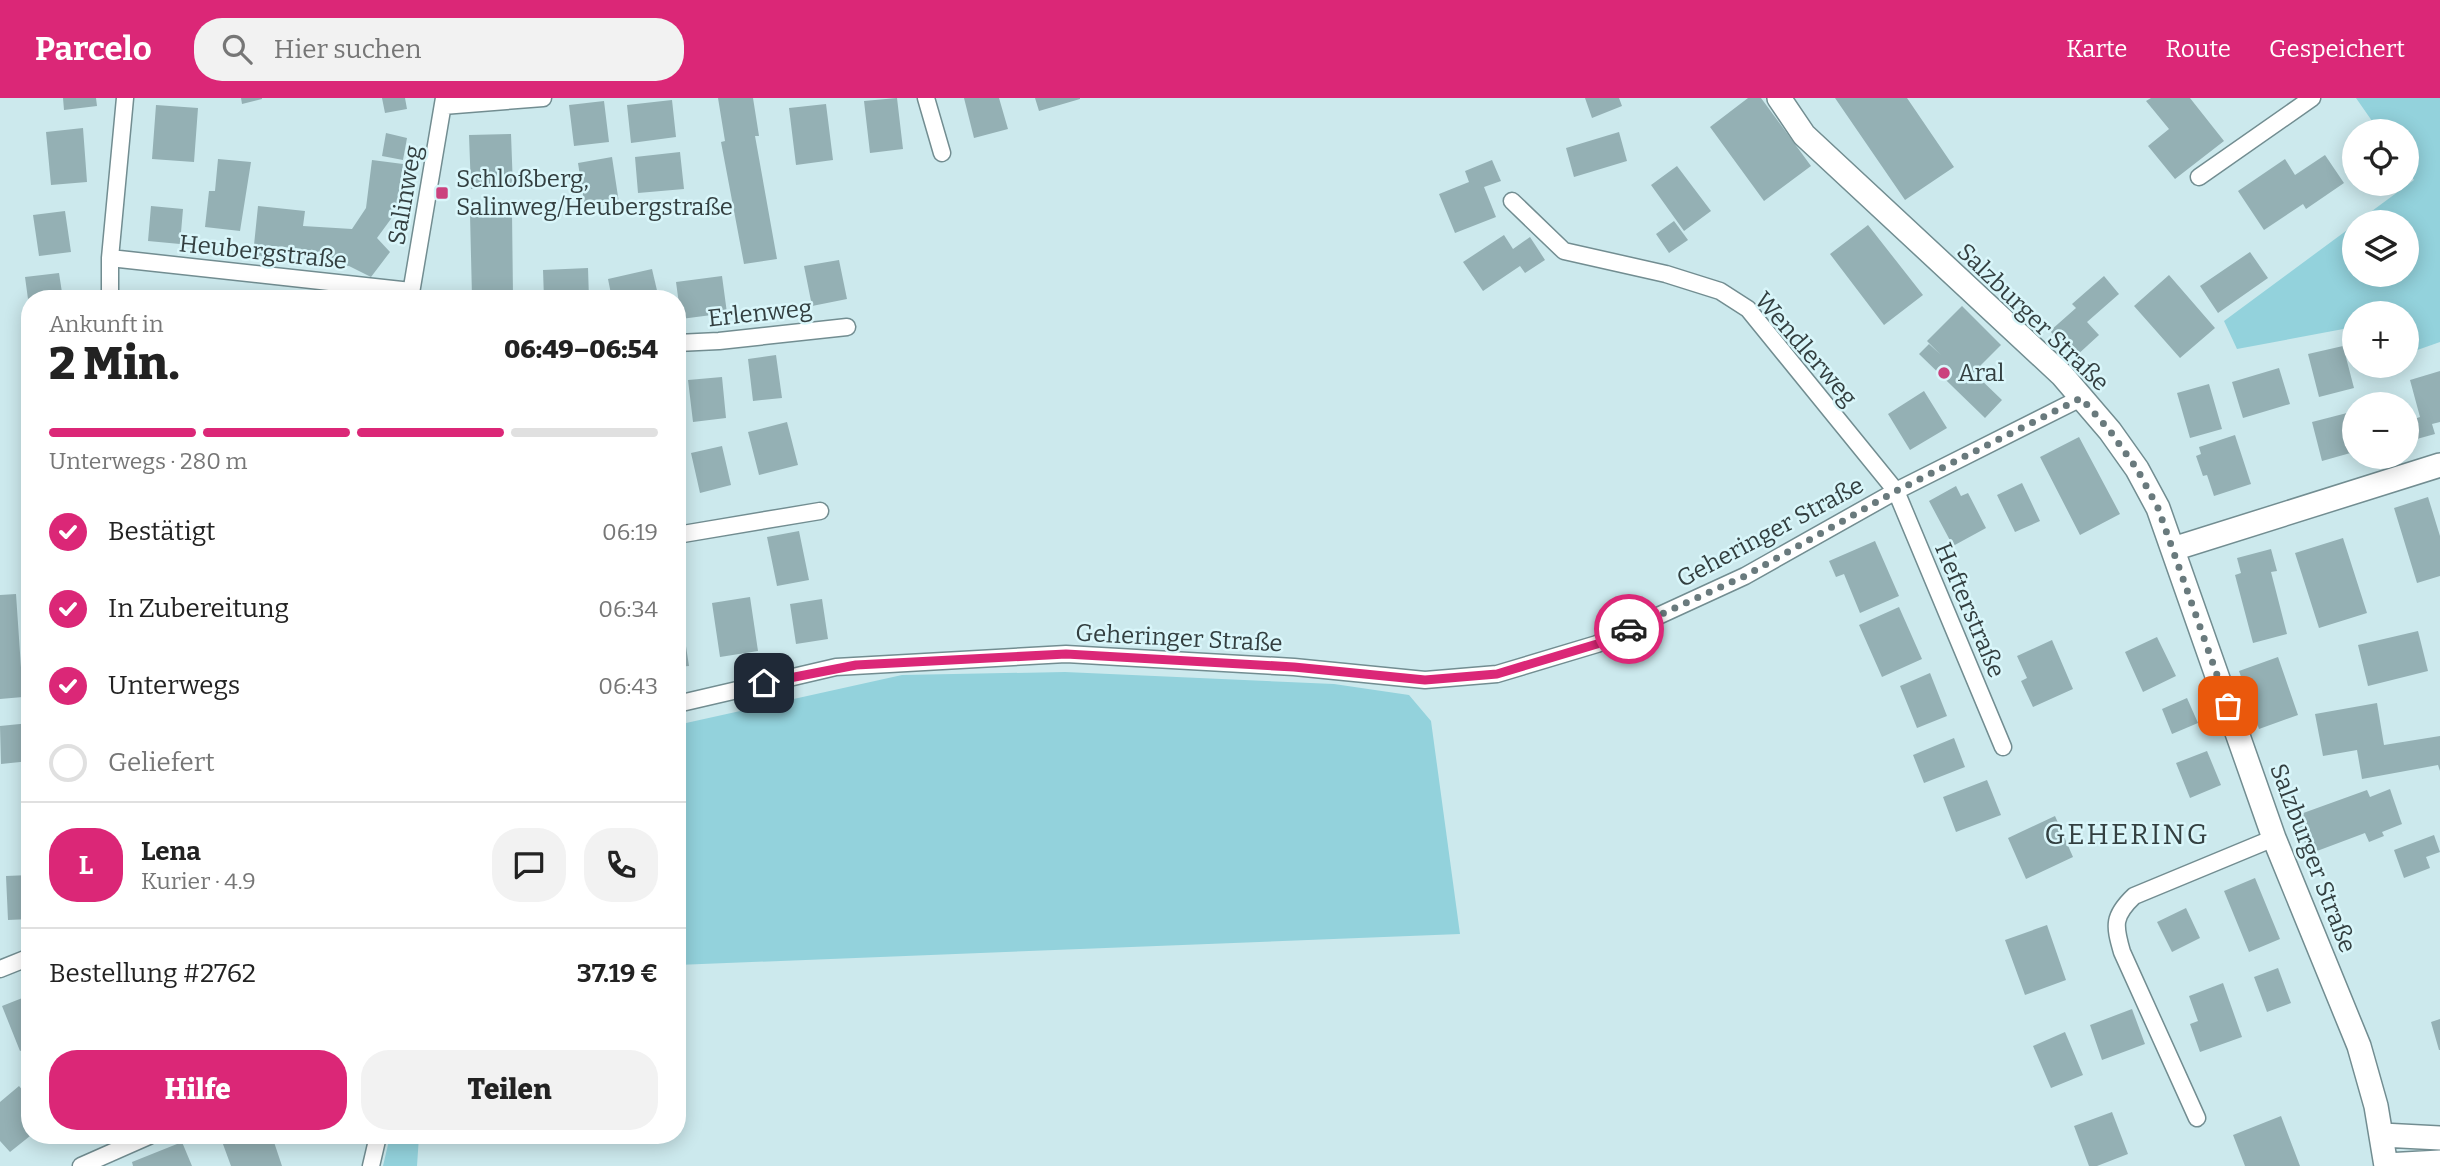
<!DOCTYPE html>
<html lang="de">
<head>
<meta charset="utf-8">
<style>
	body { margin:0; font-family:Bitter,serif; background:#f2f2f2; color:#222; height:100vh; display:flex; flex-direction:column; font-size:26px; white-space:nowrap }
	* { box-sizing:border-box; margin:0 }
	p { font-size:23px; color:#767676 }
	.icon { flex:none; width:38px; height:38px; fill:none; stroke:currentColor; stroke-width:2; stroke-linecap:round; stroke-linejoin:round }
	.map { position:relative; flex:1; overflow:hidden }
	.details { position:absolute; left:21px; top:192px; width:665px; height:854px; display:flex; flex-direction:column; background:#fff; border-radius:28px; box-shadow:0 4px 18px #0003 }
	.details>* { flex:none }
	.tools { position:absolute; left:2342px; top:21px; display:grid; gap:14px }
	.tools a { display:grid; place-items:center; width:77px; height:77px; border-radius:50%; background:#fff; box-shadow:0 4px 18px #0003; font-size:35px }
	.pin { position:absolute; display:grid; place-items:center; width:60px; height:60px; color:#fff; margin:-30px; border-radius:14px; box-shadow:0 4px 10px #0006 }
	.courier { position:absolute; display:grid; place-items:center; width:70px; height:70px; margin:-35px; border:5px solid #db2777; border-radius:50%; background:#fff; color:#222; box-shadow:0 2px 9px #0007 }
	.summary em { font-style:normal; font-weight:800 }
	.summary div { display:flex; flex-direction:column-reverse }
	.summary { display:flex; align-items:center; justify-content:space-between; height:119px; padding:0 28px }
	h1 { font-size:46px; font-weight:800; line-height:52px }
	.bar { display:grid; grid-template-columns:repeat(4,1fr); gap:10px 7px; align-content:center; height:84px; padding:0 28px }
	.bar i { height:9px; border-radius:5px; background:#e0e0e0 }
	.bar .on { background:#db2777 }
	.bar p { grid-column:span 4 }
	.line { display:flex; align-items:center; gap:18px; padding:0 28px; border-top:2px solid #e0e0e0 }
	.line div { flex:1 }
	.round { display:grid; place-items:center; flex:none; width:74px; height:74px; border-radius:28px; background:#f2f2f2 }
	ol { padding:0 28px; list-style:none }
	li { display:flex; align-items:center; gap:21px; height:77px }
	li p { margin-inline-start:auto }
	li .icon { padding:7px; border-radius:50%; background:#db2777; color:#fff; stroke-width:4 }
	li:last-child { color:#767676 }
	li i { width:38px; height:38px; border:4px solid #e0e0e0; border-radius:50% }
	.action { display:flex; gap:14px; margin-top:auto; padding:14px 28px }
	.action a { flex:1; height:80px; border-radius:28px; background:#db2777; color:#fff; font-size:28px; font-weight:800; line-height:80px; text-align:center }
	.action a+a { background:#f2f2f2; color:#222 }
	header { display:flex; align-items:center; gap:42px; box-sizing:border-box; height:98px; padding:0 35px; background:#db2777; color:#fff }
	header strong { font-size:33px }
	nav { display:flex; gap:38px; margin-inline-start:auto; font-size:24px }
	.search { width:490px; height:63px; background:#f2f2f2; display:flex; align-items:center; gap:18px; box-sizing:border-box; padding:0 24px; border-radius:28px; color:#767676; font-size:26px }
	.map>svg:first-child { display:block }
	.green { fill:#93d2dc }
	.building { fill:#94b0b4 }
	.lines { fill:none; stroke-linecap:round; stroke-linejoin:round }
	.minor-casing { stroke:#728d91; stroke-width:19 }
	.secondary-casing { stroke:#728d91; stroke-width:26 }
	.minor { stroke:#fff; stroke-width:16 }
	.secondary { stroke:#fff; stroke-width:23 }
	.done { stroke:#697a7d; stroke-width:7; stroke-dasharray:0 12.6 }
	.route { stroke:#db2777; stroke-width:9 }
	.poi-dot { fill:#cb427e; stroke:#d9f6fa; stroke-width:2.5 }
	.labels { text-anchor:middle; stroke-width:5; stroke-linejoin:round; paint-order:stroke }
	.poi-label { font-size:24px; fill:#333f40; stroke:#d9f6fa; text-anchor:start }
	.street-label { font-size:24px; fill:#333f40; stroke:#d9f6fa }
	.quarter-label { font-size:28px; letter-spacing:2px; fill:#333f40; stroke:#d9f6fa }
</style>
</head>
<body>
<header>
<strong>Parcelo</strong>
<div class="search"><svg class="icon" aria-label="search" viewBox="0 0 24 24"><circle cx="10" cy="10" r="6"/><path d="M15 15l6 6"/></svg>Hier suchen</div>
<nav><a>Karte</a><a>Route</a><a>Gespeichert</a></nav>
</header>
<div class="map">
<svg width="2440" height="1068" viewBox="0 0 2440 1068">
	<rect width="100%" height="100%" fill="#cce9ed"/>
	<path class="green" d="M2356,0H2440V244L2406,256V215H2354V229L2237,251L2224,223L2354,127V177H2406V124H2357L2414,82L2406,71V33H2379Z
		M1065,574L1334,586L1409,597L1431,623L1460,836L677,867V627L902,577Z
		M390,1038H419L417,1068H383Z"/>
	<path class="building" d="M63,0H96L97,8L64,12Z
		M241,0H262V1L242,6Z
		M382,0H405L407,11L385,15Z
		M718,0H753L759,38H755L777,161L744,166L721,44L725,43Z
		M897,0L903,51L870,55L864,3Z
		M964,0H999L1008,31L974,40Z
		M1035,0H1080V1L1039,13Z
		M1585,0H1619L1622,8L1592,20Z
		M1748,0H1761L1811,68L1764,103L1710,29Z
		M1835,0H1907L1954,69L1905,102Z
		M2151,0H2190L2224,43L2175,81L2148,48L2169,31L2146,3Z
		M672,2L676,39L631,45L627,7Z
		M604,3L609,44L574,48L569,7Z
		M826,6L833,62L796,67L789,10Z
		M156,7L198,10L194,64L152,61Z
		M83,30L87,84L51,87L46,34Z
		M1619,34L1627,63L1574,79L1566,50Z
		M386,35L407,40L403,62L382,58Z
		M511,36L513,90L471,91L469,37Z
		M680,54L684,91L638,95L635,59Z
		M2325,57L2344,85L2306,111L2303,106L2264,132L2238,93L2285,61L2295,77Z
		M612,59L619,105L585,110L578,65Z
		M218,61L251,64L240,133L205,129L209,93H215Z
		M372,62L403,66L396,114L377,140L390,154L371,179L349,168L305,163L301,151L273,148L272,159L253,157L258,108L305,113L303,128L352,131L366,110Z
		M1492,62L1501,83L1484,89L1496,119L1455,135L1439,96L1469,84L1465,73Z
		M1677,68L1711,113L1684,133L1651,87Z
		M151,108L183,111L180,146L148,143Z
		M65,113L71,154L39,158L33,117Z
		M512,115L513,198L472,199L470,116Z
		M1674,123L1688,142L1669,155L1656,136Z
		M1868,127L1923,197L1884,227L1830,156Z
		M1504,137L1513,151L1530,139L1545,162L1525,175L1520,168L1483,193L1463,164Z
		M2250,154L2268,180L2218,215L2200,188Z
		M839,162L847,201L812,208L804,168Z
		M588,170L589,201H544L543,172Z
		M652,171L659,201H612L608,181Z
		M59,175L63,201H28L25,179Z
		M2169,177L2215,230L2180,260L2134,208Z
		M722,178L727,215L681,221L676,184Z
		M2104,178L2119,196L2087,224L2099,237L2075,259L2050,233L2076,210L2072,206Z
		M1962,208L2001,247L1966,282L1969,285L1976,277L2002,302L1985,320L1919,256L1929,246L1941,257L1927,243Z
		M2343,248L2354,290L2319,299L2308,256Z
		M776,257L782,300L753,303L748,261Z
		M2279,270L2290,306L2243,320L2232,284Z
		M2440,273V324L2432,326L2435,336L2406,344V324L2420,319L2410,282Z
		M722,279L726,320L693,324L688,282Z
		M2209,286L2222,331L2190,340L2177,295Z
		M1924,293L1947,330L1910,352L1888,316Z
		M2347,315L2354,343V354L2322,363L2312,324Z
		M787,324L798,367L759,377L748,334Z
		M2235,337L2251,386L2214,398L2207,377L2203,378L2196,358L2201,356L2199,349Z
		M2079,339L2120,416L2080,437L2040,359Z
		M722,348L731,387L700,395L691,355Z
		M30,373V410H26L22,374Z
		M2022,385L2040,423L2015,434L1997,397Z
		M1956,388L1961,398L1968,395L1986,430L1953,448L1929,403Z
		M2428,399L2440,438V478L2417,485L2394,410Z
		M799,433L809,482L777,488L767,439Z
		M2343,440L2367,515L2319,530L2295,455Z
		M1875,443L1899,498L1860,515L1844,476L1836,479L1829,463Z
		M2271,451L2277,473L2271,474L2287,536L2253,545L2235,477L2241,475L2237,460Z
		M16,496L23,599L0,601V497Z
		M750,499L758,553L720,559L712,505Z
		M822,501L828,541L796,546L790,506Z
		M1899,509L1922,561L1882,579L1859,527Z
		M681,515L689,568L677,569V516Z
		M2418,533L2428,573L2368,588L2358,547Z
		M2157,539L2176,578L2143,594L2125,554Z
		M2052,542L2073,591L2033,609L2021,583L2027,580L2017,558Z
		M2278,559L2298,617L2259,631L2239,573Z
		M1930,575L1947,618L1917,630L1900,588Z
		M2187,600L2198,625L2172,636L2162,611Z
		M2377,605L2384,647L2440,638V673L2438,667L2362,681L2357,652L2323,658L2315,616Z
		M30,625V663L1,666L0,628Z
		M1954,640L1965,669L1924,685L1913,657Z
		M2207,653L2221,687L2190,700L2176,665Z
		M1987,682L2001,717L1956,734L1943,699Z
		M2390,691L2402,726L2382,734L2384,738L2369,744L2365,735L2309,756L2295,718L2367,692L2370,699Z
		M2055,718L2073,759L2026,781L2008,740Z
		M2434,737L2440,754L2426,759L2430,770L2404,780L2394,752Z
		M30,777V821L8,822L6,778Z
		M2255,780L2280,841L2249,854L2224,793Z
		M2186,810L2200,840L2172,854L2157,824Z
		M2047,827L2066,882L2025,897L2005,842Z
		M2278,870L2291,905L2267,914L2254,879Z
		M2223,885L2242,939L2200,954L2190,926L2198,923L2189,898Z
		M30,897V949L20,953L2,908Z
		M2132,911L2145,946L2102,962L2090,927Z
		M2440,921V952H2439L2431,924Z
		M2065,934L2083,977L2051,990L2033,948Z
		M19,988L30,1001V1038L10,1054L0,1043V1004Z
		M2112,1014L2128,1056L2097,1068H2089L2074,1028Z
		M2281,1018L2300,1068H2245L2233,1037Z
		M220,1038H272L282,1068H231Z
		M182,1044L192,1068H133L132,1064Z"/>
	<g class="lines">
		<defs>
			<path id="minor" d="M926,0L942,55
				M443,8L543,0
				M2199,79L2312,0
				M1512,103L1564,153L1666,176L1720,193L1748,211L1896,393L2003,649
				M110,160L411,193
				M110,201V160L125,0
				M410,201L444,0
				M677,245L719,243L847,229
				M677,437L820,413
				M677,606L836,569L1066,556L1294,569L1425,582L1497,576L1597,546L1745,478L1896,393L2081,300
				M0,871L30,859
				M2197,1020L2122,854C2114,827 2113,818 2134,798L2274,740
				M81,1068L149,1038
				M371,1068L378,1038"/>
			<path id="secondary" d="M1779,0L1804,37L2062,277L2110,333L2137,371L2158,410L2274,740L2359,948L2376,1008L2386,1068
				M2173,451L2440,367
				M2382,1037L2440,1040
				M2386,1067L2440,1064"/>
		</defs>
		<use href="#minor" class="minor-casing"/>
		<use href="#secondary" class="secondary-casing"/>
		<use href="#minor" class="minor"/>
		<use href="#secondary" class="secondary"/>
	</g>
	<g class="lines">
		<path class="done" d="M1629,531L1745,478L1896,393L2081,300L2110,333L2137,371L2158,410L2228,608"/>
		<path class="route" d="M764,585L856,567L1066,556L1294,569L1425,582L1497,576L1597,546L1629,531"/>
	</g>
	<g class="poi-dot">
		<rect x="435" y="88" width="14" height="14" rx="3.5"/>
		<circle cx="1944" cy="275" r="7"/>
	</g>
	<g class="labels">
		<g class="poi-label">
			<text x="456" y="89">Schloßberg,<tspan x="456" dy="28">Salinweg/Heubergstraße</tspan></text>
			<text x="1958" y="283">Aral</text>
		</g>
		<g class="street-label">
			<text transform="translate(405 97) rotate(-80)" y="8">Salinweg</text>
			<text transform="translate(263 154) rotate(6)" y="8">Heubergstraße</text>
			<text transform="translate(760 215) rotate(-6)" y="8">Erlenweg</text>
			<text transform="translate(2033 219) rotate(44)" y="8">Salzburger Straße</text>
			<text transform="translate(1806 251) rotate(49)" y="8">Wendlerweg</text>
			<text transform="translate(1770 434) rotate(-28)" y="8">Geheringer Straße</text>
			<text transform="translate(1970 512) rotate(67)" y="8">Hefterstraße</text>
			<text transform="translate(1179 540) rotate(3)" y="8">Geheringer Straße</text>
			<text transform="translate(2313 760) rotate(69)" y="8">Salzburger Straße</text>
		</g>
		<g class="quarter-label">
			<text x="2127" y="746">GEHERING</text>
		</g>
	</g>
</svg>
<div class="tools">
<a><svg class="icon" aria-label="locate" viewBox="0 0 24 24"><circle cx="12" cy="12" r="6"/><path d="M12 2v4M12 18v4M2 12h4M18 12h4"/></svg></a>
<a><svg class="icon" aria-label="layers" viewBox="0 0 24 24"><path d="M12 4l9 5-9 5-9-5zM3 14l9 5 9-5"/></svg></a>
<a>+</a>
<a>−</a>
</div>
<div class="pin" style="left:2228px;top:608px;background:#ea580c"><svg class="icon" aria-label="bag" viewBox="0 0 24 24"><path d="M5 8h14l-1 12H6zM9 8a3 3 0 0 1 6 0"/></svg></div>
<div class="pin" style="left:764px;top:585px;background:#1f2937"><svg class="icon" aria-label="home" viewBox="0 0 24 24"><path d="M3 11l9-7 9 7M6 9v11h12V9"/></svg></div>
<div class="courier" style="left:1629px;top:531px"><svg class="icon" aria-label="car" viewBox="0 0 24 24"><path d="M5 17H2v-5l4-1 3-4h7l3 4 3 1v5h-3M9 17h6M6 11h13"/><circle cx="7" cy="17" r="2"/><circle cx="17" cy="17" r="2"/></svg></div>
<section class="details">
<div class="summary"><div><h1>2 Min.</h1><p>Ankunft in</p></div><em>06:49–06:54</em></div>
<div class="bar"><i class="on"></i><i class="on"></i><i class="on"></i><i></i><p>Unterwegs · 280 m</p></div>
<ol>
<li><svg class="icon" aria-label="check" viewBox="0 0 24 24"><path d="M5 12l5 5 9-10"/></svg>Bestätigt<p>06:19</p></li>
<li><svg class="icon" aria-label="check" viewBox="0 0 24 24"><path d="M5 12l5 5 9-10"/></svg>In Zubereitung<p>06:34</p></li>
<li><svg class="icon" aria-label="check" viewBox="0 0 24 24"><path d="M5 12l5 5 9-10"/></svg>Unterwegs<p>06:43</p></li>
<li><i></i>Geliefert</li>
</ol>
<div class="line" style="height:126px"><b class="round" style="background:#db2777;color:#fff">L</b><div><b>Lena</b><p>Kurier · 4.9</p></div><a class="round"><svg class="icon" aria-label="chat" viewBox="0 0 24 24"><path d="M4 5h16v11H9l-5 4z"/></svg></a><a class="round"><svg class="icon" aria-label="phone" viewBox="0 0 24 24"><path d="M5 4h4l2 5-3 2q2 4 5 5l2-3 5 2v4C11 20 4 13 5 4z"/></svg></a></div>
<div class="line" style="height:91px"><div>Bestellung #2762</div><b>37.19 €</b></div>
<div class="action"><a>Hilfe</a><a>Teilen</a></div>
</section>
</div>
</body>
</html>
